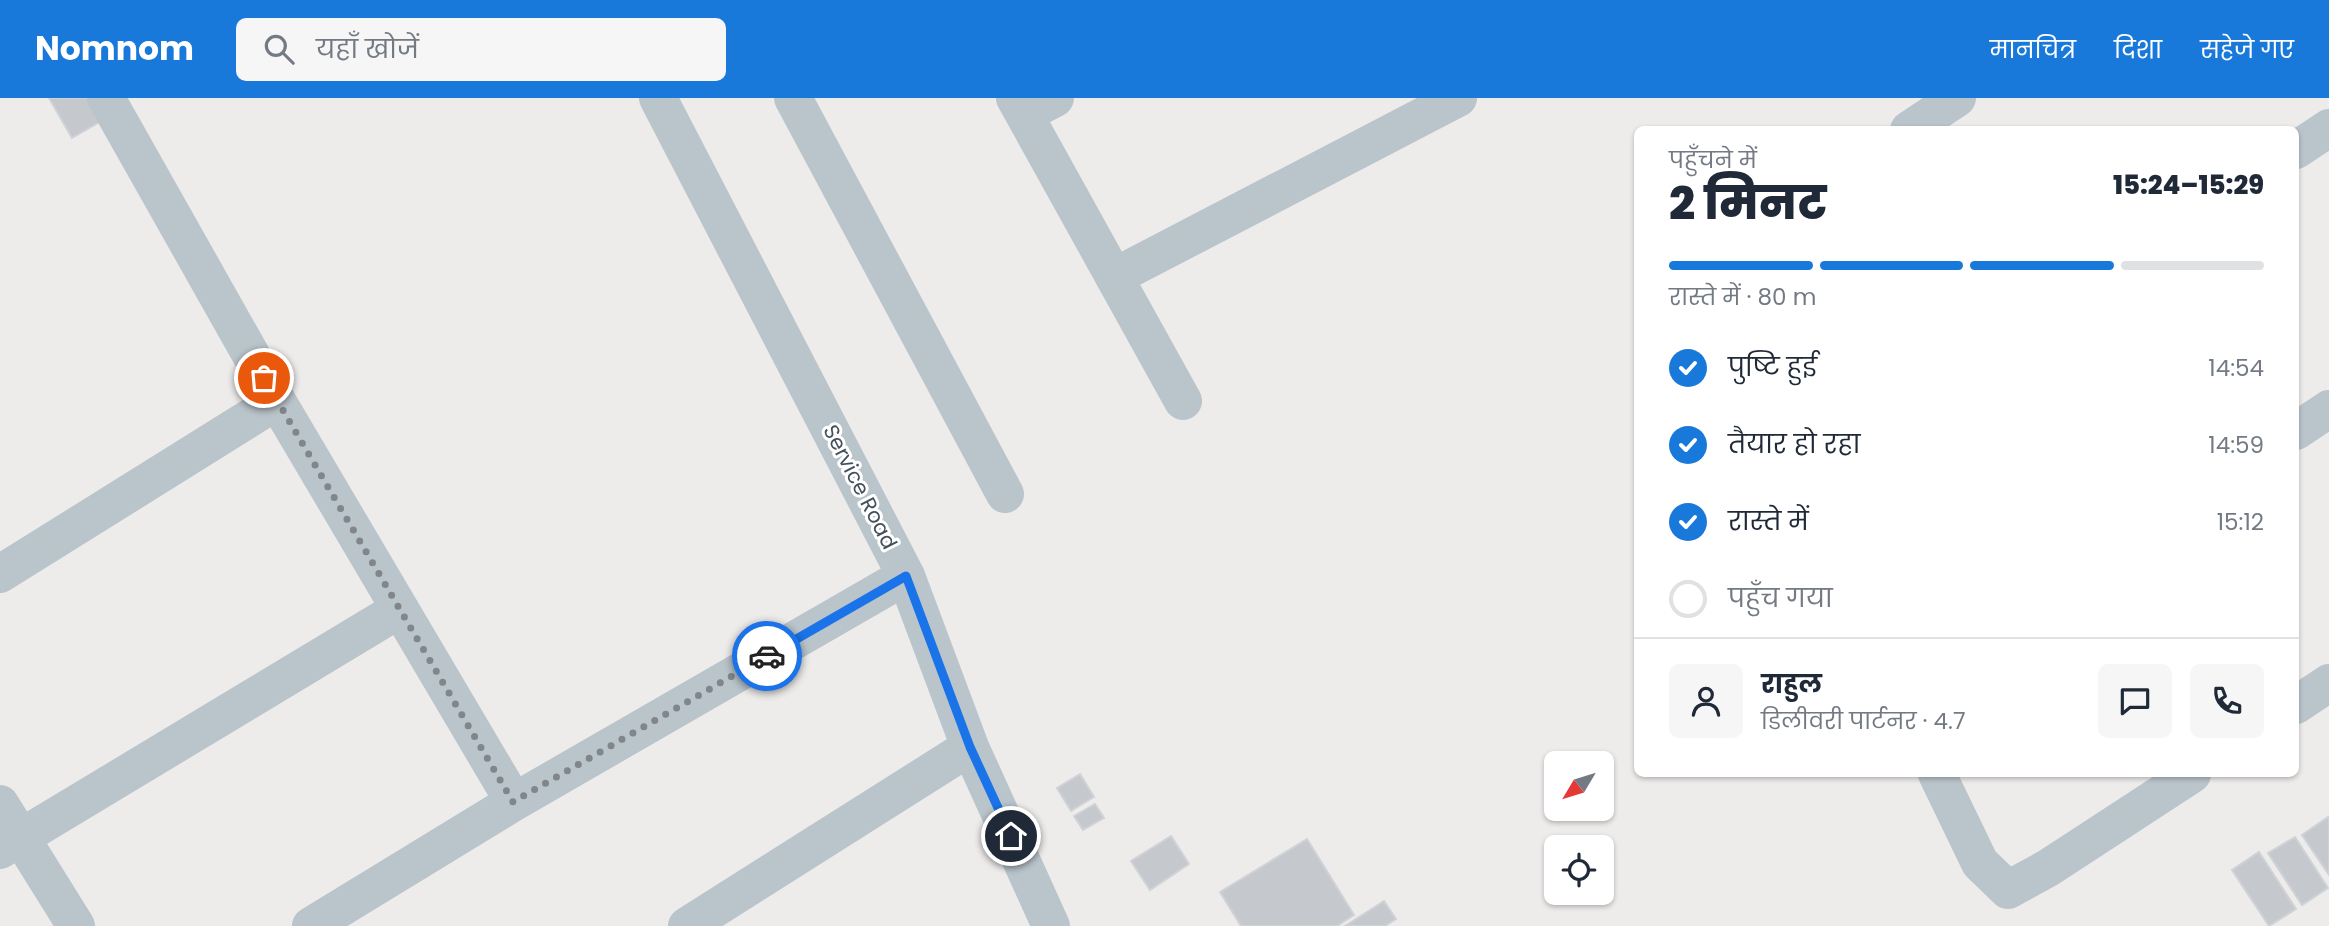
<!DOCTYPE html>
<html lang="hi">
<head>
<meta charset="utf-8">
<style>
	body { margin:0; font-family:Poppins,"Noto Sans Devanagari",sans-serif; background:#f6f6f7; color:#1f2937; height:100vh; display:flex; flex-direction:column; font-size:26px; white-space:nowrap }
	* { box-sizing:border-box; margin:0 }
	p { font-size:23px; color:#747a83 }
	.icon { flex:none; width:38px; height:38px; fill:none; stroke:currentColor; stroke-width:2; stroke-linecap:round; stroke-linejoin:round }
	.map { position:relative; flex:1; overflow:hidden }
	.sheet { position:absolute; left:1634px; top:28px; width:665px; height:651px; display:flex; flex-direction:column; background:#fff; border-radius:10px; box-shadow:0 2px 5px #0004 }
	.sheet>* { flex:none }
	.needle { width:46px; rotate:232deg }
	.tools { position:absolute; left:1544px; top:653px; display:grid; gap:14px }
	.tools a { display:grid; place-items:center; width:70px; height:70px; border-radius:10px; background:#fff; box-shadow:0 2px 5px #0004; font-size:35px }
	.pin { position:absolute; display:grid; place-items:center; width:60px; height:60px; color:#fff; margin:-30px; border:4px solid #fff; border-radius:50%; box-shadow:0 2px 7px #0007 }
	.courier { position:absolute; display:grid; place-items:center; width:70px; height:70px; margin:-35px; border:5px solid #1a73e8; border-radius:50%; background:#fff; color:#222; box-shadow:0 2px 9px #0007 }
	.overview em { font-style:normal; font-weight:800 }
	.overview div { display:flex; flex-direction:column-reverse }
	.overview { display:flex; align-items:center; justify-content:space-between; height:119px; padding:0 35px }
	h1 { font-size:46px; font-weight:800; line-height:52px }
	.bar { display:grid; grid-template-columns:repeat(4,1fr); gap:10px 7px; align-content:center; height:84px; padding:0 35px }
	.bar i { height:9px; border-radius:5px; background:#e0e1e3 }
	.bar .selected { background:#1979da }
	.bar p { grid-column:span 4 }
	.line { display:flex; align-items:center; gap:18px; padding:0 35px; border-top:2px solid #e0e1e3 }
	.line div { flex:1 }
	.round { display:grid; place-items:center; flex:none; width:74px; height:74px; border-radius:10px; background:#f6f6f7 }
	ol { padding:0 35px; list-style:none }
	li { display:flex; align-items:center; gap:21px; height:77px }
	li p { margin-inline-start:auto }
	li .icon { padding:7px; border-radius:50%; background:#1979da; color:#fff; stroke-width:4 }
	li:last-child { color:#747a83 }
	li i { width:38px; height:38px; border:4px solid #e0e1e3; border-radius:50% }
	header { display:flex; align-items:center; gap:42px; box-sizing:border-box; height:98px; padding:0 35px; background:#1979da; color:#fff }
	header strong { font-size:33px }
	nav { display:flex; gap:38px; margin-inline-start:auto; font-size:24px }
	.search { width:490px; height:63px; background:#f6f6f7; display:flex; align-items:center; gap:18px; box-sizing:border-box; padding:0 24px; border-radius:10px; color:#747a83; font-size:26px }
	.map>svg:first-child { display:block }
	.building { fill:#c5c9ce; stroke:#cfd2d7; stroke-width:2 }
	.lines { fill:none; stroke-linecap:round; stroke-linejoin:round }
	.minor { stroke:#b9c4cb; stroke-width:38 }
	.done { stroke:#80868b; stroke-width:7; stroke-dasharray:0 12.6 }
	.route { stroke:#1a73e8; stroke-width:9 }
	.labels { text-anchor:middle; stroke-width:6; stroke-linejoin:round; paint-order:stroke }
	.street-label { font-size:21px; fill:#445058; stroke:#fff }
</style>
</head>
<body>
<header>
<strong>Nomnom</strong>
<div class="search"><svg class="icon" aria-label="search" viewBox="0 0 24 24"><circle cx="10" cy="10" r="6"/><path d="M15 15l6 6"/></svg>यहाँ खोजें</div>
<nav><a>मानचित्र</a><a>दिशा</a><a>सहेजे गए</a></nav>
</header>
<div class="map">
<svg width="2329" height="828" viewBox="0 0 2329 828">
	<rect width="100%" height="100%" fill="#eeebeb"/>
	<path class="building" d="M49,0H93L105,21L72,40Z
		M1080,676L1094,699L1071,713L1057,690Z
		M1095,706L1104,720L1083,732L1074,718Z
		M2328,719L2329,721V777L2302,737Z
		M1171,738L1189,766L1150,792L1131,763Z
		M2295,739L2328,790L2302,807L2268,755Z
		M1307,741L1354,817L1337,828H1241L1220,794Z
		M2259,754L2296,811L2269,828L2232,772Z
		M1384,803L1396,821L1385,828H1345Z"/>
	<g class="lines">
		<path class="minor" d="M658,0L906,478L970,649L1051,828
			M793,0L1005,396
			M1015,0L1183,303
			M1024,16L1055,0
			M1909,32L1957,0
			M2296,52L2329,30
			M1114,179L1458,0
			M277,303L514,704
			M2296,333L2329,311
			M0,476L277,303L106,0
			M2296,607L2329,585
			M1937,676L1980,765L2008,792L2048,770L2192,676
			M0,706L76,828
			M0,752L400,511
			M311,828L514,704L906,478
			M687,828L970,649"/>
	</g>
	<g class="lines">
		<path class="done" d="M264,280L513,704L767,558"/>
		<path class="route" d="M767,558L906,478L970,649L1011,738"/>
	</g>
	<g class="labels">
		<g class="street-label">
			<text transform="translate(860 389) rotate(63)" y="7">Service Road</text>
		</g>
	</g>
</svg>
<div class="tools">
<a><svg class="needle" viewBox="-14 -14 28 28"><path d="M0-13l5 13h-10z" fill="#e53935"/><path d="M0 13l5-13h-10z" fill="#747a83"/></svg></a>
<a><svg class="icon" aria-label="locate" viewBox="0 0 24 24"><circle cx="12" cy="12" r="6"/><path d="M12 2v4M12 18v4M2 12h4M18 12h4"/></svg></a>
</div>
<div class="pin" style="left:264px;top:280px;background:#ea580c"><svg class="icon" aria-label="bag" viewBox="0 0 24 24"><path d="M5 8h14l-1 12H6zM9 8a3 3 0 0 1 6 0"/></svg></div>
<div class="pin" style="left:1011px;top:738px;background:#1f2937"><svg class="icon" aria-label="home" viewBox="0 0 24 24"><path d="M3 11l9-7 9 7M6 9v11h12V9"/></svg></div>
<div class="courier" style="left:767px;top:558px"><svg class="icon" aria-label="car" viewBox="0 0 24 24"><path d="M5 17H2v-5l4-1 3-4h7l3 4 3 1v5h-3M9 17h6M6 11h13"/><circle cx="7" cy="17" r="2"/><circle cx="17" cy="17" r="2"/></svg></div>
<section class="sheet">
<div class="overview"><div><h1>2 मिनट</h1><p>पहुँचने में</p></div><em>15:24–15:29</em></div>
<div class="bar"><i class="selected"></i><i class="selected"></i><i class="selected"></i><i></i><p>रास्ते में · 80 m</p></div>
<ol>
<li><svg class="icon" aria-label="check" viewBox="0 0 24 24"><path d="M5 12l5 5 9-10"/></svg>पुष्टि हुई<p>14:54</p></li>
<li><svg class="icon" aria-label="check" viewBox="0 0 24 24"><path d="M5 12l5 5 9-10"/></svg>तैयार हो रहा<p>14:59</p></li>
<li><svg class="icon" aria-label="check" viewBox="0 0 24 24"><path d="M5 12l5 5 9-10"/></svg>रास्ते में<p>15:12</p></li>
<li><i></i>पहुँच गया</li>
</ol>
<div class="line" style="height:126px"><a class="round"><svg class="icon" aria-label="person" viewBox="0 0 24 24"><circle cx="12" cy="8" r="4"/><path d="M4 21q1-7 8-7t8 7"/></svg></a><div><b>राहुल</b><p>डिलीवरी पार्टनर · 4.7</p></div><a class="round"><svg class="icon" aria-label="chat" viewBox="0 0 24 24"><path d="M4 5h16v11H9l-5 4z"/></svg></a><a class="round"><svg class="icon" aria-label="phone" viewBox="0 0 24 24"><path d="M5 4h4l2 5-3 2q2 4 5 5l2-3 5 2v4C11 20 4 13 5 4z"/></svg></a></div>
</section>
</div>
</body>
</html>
